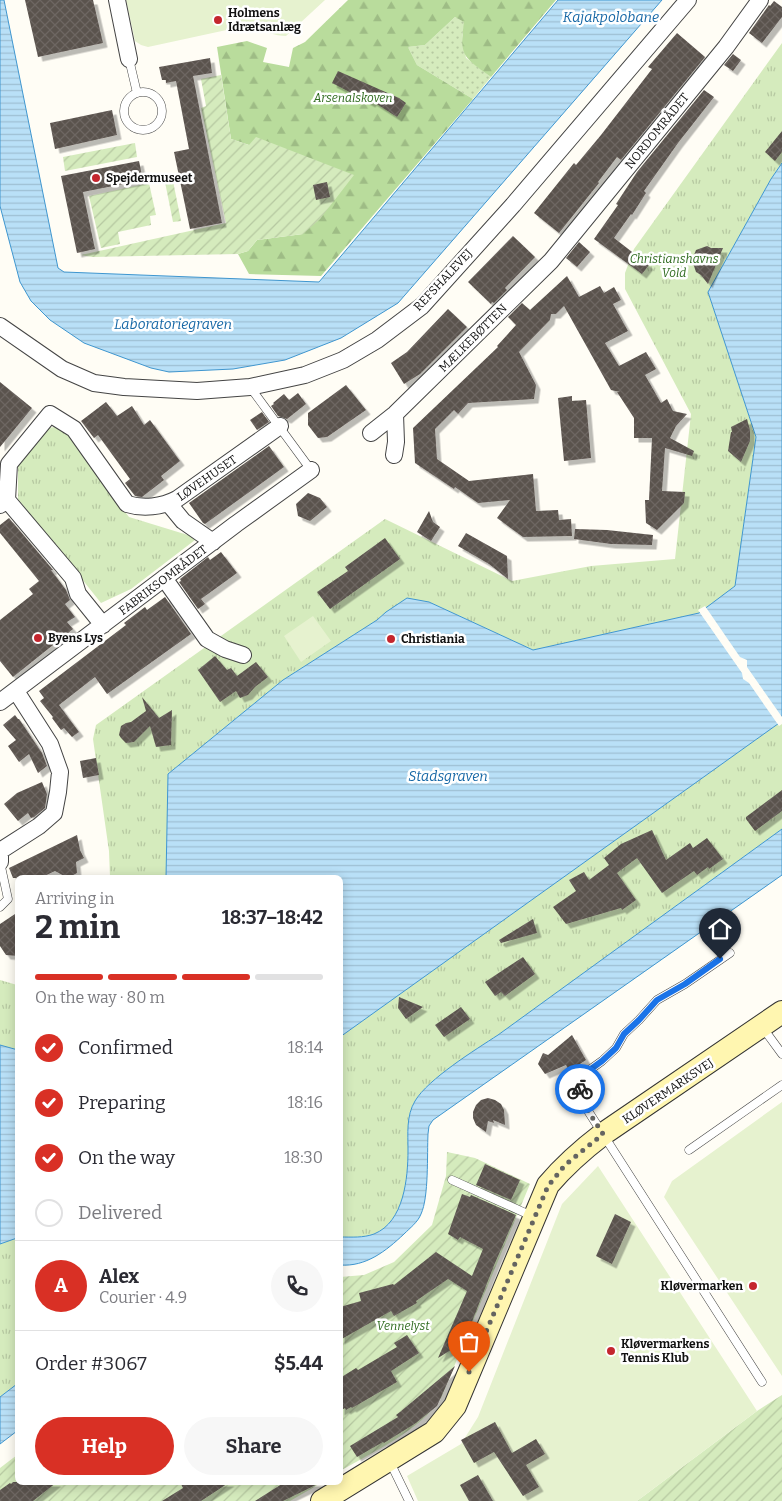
<!DOCTYPE html>
<html lang="en">
<head>
<meta charset="utf-8">
<style>
	body { margin:0; font-family:Bitter,serif; background:#f7f7f7; color:#2b2b33; height:100vh; display:flex; flex-direction:column; font-size:19px; white-space:nowrap }
	* { box-sizing:border-box; margin:0 }
	p { font-size:16px; color:#7c7c81 }
	.icon { flex:none; width:28px; height:28px; fill:none; stroke:currentColor; stroke-width:2; stroke-linecap:round; stroke-linejoin:round }
	.map { position:relative; flex:1; overflow:hidden }
	.side { position:absolute; left:15px; top:875px; width:328px; height:610px; display:flex; flex-direction:column; background:#fff; border-radius:8px; box-shadow:0 2px 12px #0003 }
	.side>* { flex:none }
	.pin { position:absolute; display:grid; place-items:center; width:42px; height:42px; color:#fff; margin:-51px -21px; border-radius:50% 50% 50% 0; rotate:-45deg; box-shadow:0 0 5px #0007 }
	.pin .icon { rotate:45deg }
	.courier { position:absolute; display:grid; place-items:center; width:50px; height:50px; margin:-25px; border:4px solid #1a73e8; border-radius:50%; background:#fff; color:#222; box-shadow:0 1px 6px #0007 }
	.overview em { font-style:normal; font-weight:700 }
	.overview div { display:flex; flex-direction:column-reverse }
	.overview { display:flex; align-items:center; justify-content:space-between; height:85px; padding:0 20px }
	h1 { font-size:32px; font-weight:700; line-height:38px }
	.bar { display:grid; grid-template-columns:repeat(4,1fr); gap:8px 5px; align-content:center; height:60px; padding:0 20px }
	.bar i { height:6px; border-radius:4px; background:#e1e1e2 }
	.bar .on { background:#d93025 }
	.bar p { grid-column:span 4 }
	.line { display:flex; align-items:center; gap:12px; padding:0 20px; border-top:1px solid #e1e1e2 }
	.line div { flex:1 }
	.round { display:grid; place-items:center; flex:none; width:52px; height:52px; border-radius:26px; background:#f7f7f7 }
	ol { padding:0 20px; list-style:none }
	li { display:flex; align-items:center; gap:15px; height:55px }
	li p { margin-inline-start:auto }
	li .icon { padding:5px; border-radius:50%; background:#d93025; color:#fff; stroke-width:4 }
	li:last-child { color:#7c7c81 }
	li i { width:28px; height:28px; border:2px solid #e1e1e2; border-radius:50% }
	.cta { display:flex; gap:10px; margin-top:auto; padding:10px 20px }
	.cta a { flex:1; height:58px; border-radius:30px; background:#d93025; color:#fff; font-size:20px; font-weight:700; line-height:58px; text-align:center }
	.cta a+a { background:#f7f7f7; color:#2b2b33 }
	.map>svg:first-child { display:block }
	.grass { fill:url(#grass-dots) }
	.forest { fill:url(#forest-firs) }
	.park { fill:url(#park-tufts) }
	.garden { fill:url(#garden-furrows) }
	.pitch { fill:#e6f2cf }
	.water { fill:url(#water-rules); stroke:#3f96cf }
	.pier { fill:#fffdf5 }
	.building { fill:url(#building-cross-hatch); filter:url(#shadow) }
	.lines { fill:none; stroke-linecap:round; stroke-linejoin:round }
	.lane-casing { stroke:#444; stroke-width:9 }
	.street-casing { stroke:#444; stroke-width:18 }
	.secondary-casing { stroke:#333; stroke-width:24 }
	.lane { stroke:#fff; stroke-width:8 }
	.street { stroke:#fff; stroke-width:16 }
	.secondary { stroke:#fff6b0; stroke-width:22 }
	.done { stroke:#646461; stroke-width:5; stroke-dasharray:0 9 }
	.route { stroke:#1a73e8; stroke-width:6 }
	.poi-dot { fill:#c4262e; stroke:#fff; stroke-width:2 }
	.labels { text-anchor:middle; stroke-width:5; stroke-linejoin:round; paint-order:stroke }
	.poi-label { font-size:12px; font-weight:bold; fill:#111; stroke:#fff; text-anchor:start }
	.park-label { font-size:12px; font-style:italic; fill:#2f6b1f; stroke:#fff }
	.street-label { font-size:12px; fill:#111; stroke:#fff }
	.water-label { font-size:14px; font-style:italic; fill:#1768a6; stroke:#fff }
</style>
</head>
<body>
<div class="map">
<svg width="782" height="1501" viewBox="0 0 782 1501">
	<defs>
		<pattern id="grass-dots" width="8" height="8" patternUnits="userSpaceOnUse" patternTransform="scale(1.25)"><rect width="8" height="8" fill="#d5ebbd"/><path d="M2 2h.1M6 6h.1" fill="none" stroke="#b6c8a1" stroke-width="1.8" stroke-linecap="round"/></pattern>
		<pattern id="forest-firs" width="22" height="20" patternUnits="userSpaceOnUse" patternTransform="scale(1.25)"><rect width="22" height="20" fill="#b9dc9c"/><path d="M5 1l3.5 6h-7zM16 11l3.5 6h-7z" fill="#9ebc85"/></pattern>
		<pattern id="park-tufts" width="24" height="20" patternUnits="userSpaceOnUse" patternTransform="scale(1.25)"><rect width="24" height="20" fill="#d5ebbd"/><path d="M3 7l-1-3M5 7V3M7 7l1-3M15 17l-1-3M17 17v-4M19 17l1-3" fill="none" stroke="#b6c8a1"/></pattern>
		<pattern id="garden-furrows" width="10" height="10" patternUnits="userSpaceOnUse" patternTransform="scale(1.25)"><rect width="10" height="10" fill="#d5ebbd"/><path d="M-1 1l2-2M0 10L10 0M9 11l2-2" fill="none" stroke="#b6c8a1"/></pattern>
		<pattern id="water-rules" width="6" height="5" patternUnits="userSpaceOnUse" patternTransform="scale(1.25)"><rect width="6" height="5" fill="#b9e0f7"/><path d="M0 2.5h6" fill="none" stroke="#9ebfd3"/></pattern>
		<pattern id="building-cross-hatch" width="8" height="8" patternUnits="userSpaceOnUse" patternTransform="scale(1.25)"><rect width="8" height="8" fill="#5a524d"/><path d="M0 0l8 8M0 8l8-8" fill="none" stroke="#6d6662"/></pattern>
		<filter id="shadow"><feDropShadow dx="4.5" dy="4.5" stdDeviation="0" flood-color="#0004"/></filter>
	</defs>
	<rect width="100%" height="100%" fill="#fffdf5"/>
	<path class="grass" d="M455,17L465,22L462,36L466,58L491,77L473,99L417,65L408,47L425,45Z"/>
	<path class="forest" d="M348,0H556L491,77C464,57 459,57 464,22L455,17L425,45L408,47L417,65L473,99L321,276L249,274L238,254L248,251L257,240L303,234L249,145L231,139L217,47L247,41L267,48L263,62L289,67L293,48L305,42Z"/>
	<path class="park" d="M782,43V163L771,179L708,292L756,437L735,586L699,613L533,650L429,602L407,599L386,612L377,620L283,680L168,774L166,877H110L109,851L93,739L96,725L385,519L512,581L591,566L675,559L691,414L625,289V273L634,249Z
		M61,426L129,517L191,536L195,540L131,589L101,603L18,499V463L48,428Z
		M782,721V829L498,1035C476,1050 428,1079 415,1101C406,1116 408,1134 408,1150C408,1178 404,1222 374,1234C363,1238 352,1237 340,1237V1037Z
		M0,980L17,985V1050L0,1045Z
		M17,1238V1384L0,1397V1244Z"/>
	<path class="garden" d="M221,75L231,139L249,145L256,137L354,175L320,219L303,234L257,240L248,251L238,254L92,257L81,255L226,223L201,108L206,106L201,79Z
		M135,143L137,157L65,171L63,157Z
		M173,181L181,221L173,222L165,182Z
		M149,183L156,215L150,216L151,225L118,232L120,244L101,248L89,196Z
		M447,1152L475,1158L530,1184L441,1398C421,1430 373,1452 340,1471V1277L364,1275L394,1262L432,1225L446,1176Z
		M782,1395V1501H637L757,1411Z
		M17,1455L18,1482L321,1483L290,1501H0V1468Z"/>
	<path class="pitch" d="M126,0H325L286,36C272,36 259,28 245,26L148,47L141,45L135,41Z
		M313,616L331,641L301,662L284,636Z
		M782,1102V1376L664,1197L672,1181Z
		M598,1166L757,1411L637,1501H418L407,1476L461,1444L478,1417L562,1204Z"/>
	<path class="water" d="M0,0H4L58,268L64,272L319,282L558,0H662L398,303L341,338L285,360L233,369L169,372L151,368L84,343L50,320L31,301L20,282L0,206Z
		M782,163V721L340,1037V878H166L168,774L283,680L377,620L386,612L407,598L429,602L533,650L699,613L735,586L756,437L708,292L771,179Z
		M782,829V875L433,1120L429,1126L428,1134C427,1154 429,1197 421,1214C418,1222 410,1228 404,1234C386,1251 366,1267 340,1265V1237C352,1237 363,1238 374,1234C404,1222 408,1178 408,1150C408,1134 406,1116 415,1101C428,1079 475,1050 498,1035Z
		M0,1045L18,1050L17,1238L0,1244Z
		M17,1384V1431L0,1444V1397Z"/>
	<path class="pier" d="M705,606L740,657L747,660V667L782,717V724L779,726L749,683L743,679L742,673L698,610Z"/>
	<path class="building" d="M25,0H93L103,43L38,57Z
		M774,1L782,7V17L762,43L749,33L769,5L770,6Z
		M677,33L705,57L621,160L617,157L598,182L599,183L559,233L534,213L574,163L576,165L601,135L652,69L648,67Z
		M733,54L741,60L733,71L724,65Z
		M210,58L212,73L193,76L222,223L190,229L174,152L189,149L176,81L166,83V80H162L159,67Z
		M338,71L399,98L406,103L397,117L372,101L371,103L332,83Z
		M704,90L714,97L678,143L644,191L646,193L632,215L631,214L614,238L649,265L642,274L594,239L618,205L616,204L637,172Z
		M112,110L117,135L55,149L50,123Z
		M782,131V152L775,161L765,152Z
		M139,161L143,180L83,192L95,249L77,253L61,176Z
		M327,182L330,197L316,200L313,185Z
		M513,236L535,257L505,288L507,290L494,303L492,302L491,304L468,282Z
		M579,242L590,252L577,267L566,258Z
		M707,246L711,248H723L708,284L701,275L696,272L692,260L696,250Z
		M567,276L579,297L600,286L604,293L614,287L621,300L613,304L628,331L605,343L619,366L646,352L656,369L645,375L661,403L667,399L673,411L687,414L676,426L670,438L694,451L692,456L665,448L662,491L685,492L684,503L657,530L646,523L645,500H649L652,438H634V418L617,392H620L611,390L564,306L556,314H551L550,320L519,352L536,385L534,399L468,403L458,414L454,410L435,429L437,459L469,481L533,474L536,511L558,510L559,520L571,519L572,536L523,537L497,518L510,500L478,503L455,487L454,489L415,463L413,428L498,347L497,346L516,325L508,317L522,303L530,310Z
		M448,309L467,327L420,374L404,384L391,363L407,352Z
		M0,382L32,408L0,447Z
		M346,385L366,410L327,437L318,438L308,425V413Z
		M298,393L306,404L287,419L278,416L271,406L274,404L273,403L284,394L289,400Z
		M572,396V401L586,400L591,458L564,461L558,398Z
		M106,402L117,416L132,406L144,425L150,420L180,461L161,476L164,480L142,497L135,496L125,483L130,479L98,435L94,438L81,421Z
		M262,412L269,422L257,430L250,420Z
		M747,419L750,430V441L741,462L728,451L731,432H732L731,427Z
		M269,446L284,467L205,524L203,523L189,503Z
		M308,493L320,498L327,507L310,521L298,516L296,504Z
		M429,511L433,522L440,527L431,541L417,532Z
		M9,518L53,570H51L66,590L70,600L65,604L75,617L67,622L73,629L13,677L0,661V620L33,594L29,589L39,581L0,533V525Z
		M575,529L607,530L653,535L652,545L611,544L574,539Z
		M466,533L507,556L508,579L489,564L458,546Z
		M385,538L400,559L330,609L317,592L348,571L345,567Z
		M221,552L237,573L201,599L205,604L198,609L179,582L181,581L180,579L208,557L210,560Z
		M165,597L191,634L107,694L95,677L59,705L79,732L72,737L64,728L61,730L52,718L53,717L40,701L44,698L39,691L126,625L124,623L145,607L147,610Z
		M215,656L227,670L231,668L237,676L256,662L268,677L255,687L248,695L240,698L236,691L220,702L198,670Z
		M142,697L159,718L172,710L171,745L156,747L150,726L134,742L126,743L121,738L119,735L121,726L126,723L131,722L146,711Z
		M15,715L18,719H19L42,753L47,766L38,773L29,754L19,762L8,746L16,740L3,725Z
		M96,758L99,775L83,778L80,761Z
		M42,782L47,794L45,808L34,817L31,818L28,813L18,821L4,804L17,793Z
		M782,790V811L755,831L746,819V817Z
		M652,830L666,860L690,843L693,848L707,838L723,859L709,869L708,867L697,875L694,871L662,893L637,858L617,873L636,900L622,910L621,908L566,924L553,907L576,891L569,880L584,872L589,880L609,865L604,858L621,844Z
		M77,835L80,850L84,858L76,862L77,873L68,878L55,871L40,878H13L9,868Z
		M18,912V956L6,955L0,946V924Z
		M533,919L537,933L501,943L499,940Z
		M523,957L535,974L505,996L501,992L495,996L485,982Z
		M399,997L423,1007L406,1019L398,1008Z
		M461,1007L470,1019L444,1037L435,1025Z
		M572,1035L586,1060L569,1071L566,1065L545,1074L538,1064L543,1053L548,1055Z
		M488,1098L495,1100L501,1104L504,1110L505,1125L493,1120L494,1123L488,1121L486,1132L476,1125L473,1118V1112L476,1105L481,1100Z
		M485,1164L520,1180L511,1200L476,1185Z
		M462,1194L470,1197L471,1195L516,1215L495,1263L464,1342L438,1358L467,1291L448,1279L416,1301L417,1303L394,1316L391,1311L340,1340V1307L361,1301L359,1293L393,1284L394,1285L436,1252L472,1276L483,1249L460,1237L458,1240L448,1234Z
		M615,1214L631,1222L612,1264L596,1256Z
		M407,1335L419,1353L391,1371L397,1382L352,1408L351,1407L346,1410L345,1408L340,1411V1378L356,1368L358,1370L397,1347L394,1343Z
		M455,1366L437,1406L416,1423L384,1443L383,1442L357,1457L350,1446L398,1417L396,1415L400,1412Z
		M495,1422L512,1453L536,1439L545,1454L526,1465L539,1487L523,1496L494,1452L474,1463L461,1440Z
		M478,1475L493,1501H469L460,1485Z
		M13,1482H57L33,1501H0V1490L10,1483L11,1484Z
		M180,1482H230L201,1501H162L183,1488Z
		M285,1482H322L283,1501H255Z"/>
	<g class="lines">
		<defs>
			<path id="lane" d="M129,59L137,93
				M124 111a19 19 0 1 1 38 0a19 19 0 1 1-38 0Z
				M250,387L311,470
				M0,907L8,899L0,862
				M730,953L685,984L657,1000L639,1020L624,1034L616,1048L602,1061L584,1074L580,1087L581,1100L762,1382
				M763,1028L782,1054
				M689,1150L782,1085
				M452,1180L532,1216
				M390,1462L409,1501"/>
			<path id="street" d="M117,0L129,59
				M0,326L62,369L94,383L124,387L197,391L250,387L305,375L343,360L377,340L422,306L513,205L688,0
				M371,433L395,414L551,261L726,47L760,0
				M394,455L396,442L395,414
				M7,500L73,578L78,594L103,625
				M169,504L183,521L213,542
				M0,505L7,500L9,464L50,414L74,429L127,504C143,509 162,507 177,499L280,426
				M164,578L207,639L225,649L243,655
				M0,702L236,524L311,470
				M0,862V851L39,826L54,813L58,792L60,772L50,744L16,691"/>
			<path id="secondary" d="M322,1501L434,1432L455,1406L548,1185C565,1165 582,1150 603,1134L782,1012"/>
		</defs>
		<use href="#lane" class="lane-casing"/>
		<use href="#street" class="street-casing"/>
		<use href="#secondary" class="secondary-casing"/>
		<use href="#lane" class="lane"/>
		<use href="#street" class="street"/>
		<use href="#secondary" class="secondary"/>
	</g>
	<g class="lines">
		<path class="done" d="M469,1372L548,1186L565,1165L603,1134L581,1100L580,1089"/>
		<path class="route" d="M580,1089L584,1074L602,1061L616,1048L624,1034L639,1020L657,1000L685,984L720,959"/>
	</g>
	<g class="poi-dot">
		<circle cx="218" cy="20" r="5"/>
		<circle cx="96" cy="178" r="5"/>
		<circle cx="38" cy="638" r="5"/>
		<circle cx="391" cy="639" r="5"/>
		<circle cx="753" cy="1286" r="5"/>
		<circle cx="611" cy="1351" r="5"/>
	</g>
	<g class="labels">
		<g class="poi-label">
			<text x="228" y="17">Holmens<tspan x="228" dy="14">Idrætsanlæg</tspan></text>
			<text x="106" y="182">Spejdermuseet</text>
			<text x="48" y="642">Byens Lys</text>
			<text x="401" y="643">Christiania</text>
			<text x="743" y="1290" text-anchor="end">Kløvermarken</text>
			<text x="621" y="1348">Kløvermarkens<tspan x="621" dy="14">Tennis Klub</tspan></text>
		</g>
		<g class="park-label">
			<text x="353" y="102">Arsenalskoven</text>
			<text x="674" y="263">Christianshavns<tspan x="674" dy="14">Vold</tspan></text>
			<text x="403" y="1330">Vennelyst</text>
		</g>
		<g class="street-label">
			<text transform="translate(657 131) rotate(-51)" y="4">NORDOMRÅDET</text>
			<text transform="translate(443 280) rotate(-47)" y="4">REFSHALEVEJ</text>
			<text transform="translate(473 338) rotate(-45)" y="4">MÆLKEBØTTEN</text>
			<text transform="translate(207 478) rotate(-35)" y="4">LØVEHUSET</text>
			<text transform="translate(163 580) rotate(-37)" y="4">FABRIKSOMRÅDET</text>
			<text transform="translate(668 1091) rotate(-34)" y="4">KLØVERMARKSVEJ</text>
		</g>
		<g class="water-label">
			<text x="611" y="22">Kajakpolobane</text>
			<text x="173" y="329">Laboratoriegraven</text>
			<text x="448" y="781">Stadsgraven</text>
		</g>
	</g>
</svg>
<div class="pin" style="left:469px;top:1372px;background:#ea580c"><svg class="icon" aria-label="bag" viewBox="0 0 24 24"><path d="M5 8h14l-1 12H6zM9 8a3 3 0 0 1 6 0"/></svg></div>
<div class="pin" style="left:720px;top:959px;background:#1f2937"><svg class="icon" aria-label="home" viewBox="0 0 24 24"><path d="M3 11l9-7 9 7M6 9v11h12V9"/></svg></div>
<div class="courier" style="left:580px;top:1089px"><svg class="icon" aria-label="bike" viewBox="0 0 24 24"><circle cx="6" cy="16" r="4"/><circle cx="18" cy="16" r="4"/><path d="M6 16l4-8h5l3 8M10 8l3 8H6M13 5h3"/></svg></div>
<section class="side">
<div class="overview"><div><h1>2 min</h1><p>Arriving in</p></div><em>18:37–18:42</em></div>
<div class="bar"><i class="on"></i><i class="on"></i><i class="on"></i><i></i><p>On the way · 80 m</p></div>
<ol>
<li><svg class="icon" aria-label="check" viewBox="0 0 24 24"><path d="M5 12l5 5 9-10"/></svg>Confirmed<p>18:14</p></li>
<li><svg class="icon" aria-label="check" viewBox="0 0 24 24"><path d="M5 12l5 5 9-10"/></svg>Preparing<p>18:16</p></li>
<li><svg class="icon" aria-label="check" viewBox="0 0 24 24"><path d="M5 12l5 5 9-10"/></svg>On the way<p>18:30</p></li>
<li><i></i>Delivered</li>
</ol>
<div class="line" style="height:90px"><b class="round" style="background:#d93025;color:#fff">A</b><div><b>Alex</b><p>Courier · 4.9</p></div><a class="round"><svg class="icon" aria-label="phone" viewBox="0 0 24 24"><path d="M5 4h4l2 5-3 2q2 4 5 5l2-3 5 2v4C11 20 4 13 5 4z"/></svg></a></div>
<div class="line" style="height:65px"><div>Order #3067</div><b>$5.44</b></div>
<div class="cta"><a>Help</a><a>Share</a></div>
</section>
</div>
</body>
</html>
